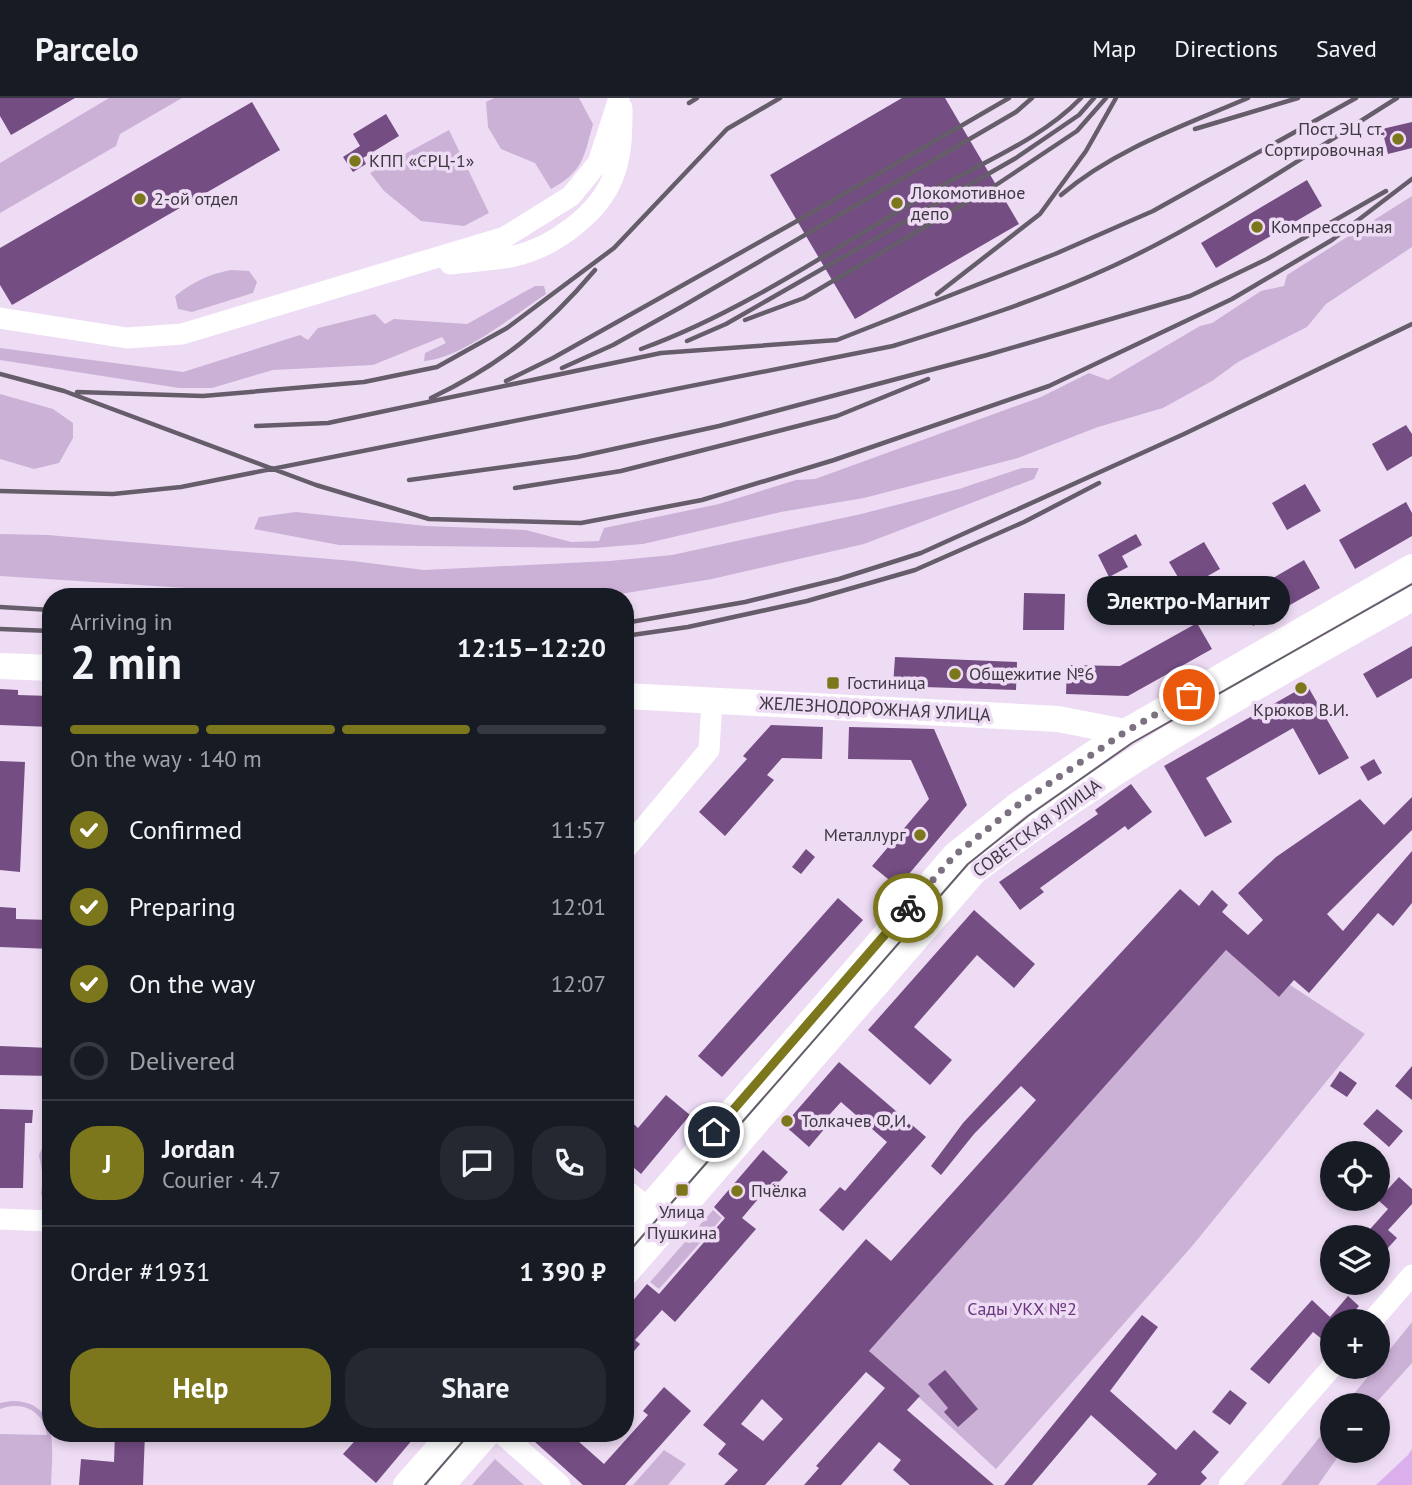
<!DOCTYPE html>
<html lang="en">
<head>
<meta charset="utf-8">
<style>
	body { margin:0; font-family:"PT Sans",sans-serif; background:#242831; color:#f1f3f6; height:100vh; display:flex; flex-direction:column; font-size:26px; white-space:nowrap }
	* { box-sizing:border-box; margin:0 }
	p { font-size:23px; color:#9ea1a6 }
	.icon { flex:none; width:38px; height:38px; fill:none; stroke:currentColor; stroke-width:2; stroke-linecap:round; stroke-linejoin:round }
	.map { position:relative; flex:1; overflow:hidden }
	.details { position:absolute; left:42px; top:490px; width:592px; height:854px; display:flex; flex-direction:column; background:#171b24; border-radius:28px; box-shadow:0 4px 10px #0003 }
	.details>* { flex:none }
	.buttons { position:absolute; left:1320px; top:1043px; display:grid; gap:14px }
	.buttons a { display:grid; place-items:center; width:70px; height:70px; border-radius:50%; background:#171b24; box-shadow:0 4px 10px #0003; font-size:35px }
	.pin { position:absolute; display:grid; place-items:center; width:60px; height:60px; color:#fff; margin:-30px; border:4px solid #fff; border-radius:50%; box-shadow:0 2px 7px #0007 }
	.courier { position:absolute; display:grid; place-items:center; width:70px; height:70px; margin:-35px; border:5px solid #7c771c; border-radius:50%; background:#fff; color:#222; box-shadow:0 2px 9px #0007 }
	.bubble { position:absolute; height:49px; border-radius:24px; background:#171b24; box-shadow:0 4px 10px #0003; font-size:23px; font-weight:700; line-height:49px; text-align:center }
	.head em { font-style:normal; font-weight:700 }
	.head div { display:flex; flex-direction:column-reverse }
	.head { display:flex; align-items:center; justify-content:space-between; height:119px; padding:0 28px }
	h1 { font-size:46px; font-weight:700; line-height:52px }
	.bar { display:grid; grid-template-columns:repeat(4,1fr); gap:10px 7px; align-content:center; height:84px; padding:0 28px }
	.bar i { height:9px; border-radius:5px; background:#363941 }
	.bar .current { background:#7c771c }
	.bar p { grid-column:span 4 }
	.line { display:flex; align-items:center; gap:18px; padding:0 28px; border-top:2px solid #363941 }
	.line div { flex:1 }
	.round { display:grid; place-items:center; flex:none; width:74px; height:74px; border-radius:28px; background:#242831 }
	ol { padding:0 28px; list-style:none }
	li { display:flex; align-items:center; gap:21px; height:77px }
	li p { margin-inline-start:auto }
	li .icon { padding:7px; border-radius:50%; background:#7c771c; color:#fff; stroke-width:4 }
	li:last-child { color:#9ea1a6 }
	li i { width:38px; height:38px; border:4px solid #363941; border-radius:50% }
	.action { display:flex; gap:14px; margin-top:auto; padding:14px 28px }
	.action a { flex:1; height:80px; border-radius:28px; background:#7c771c; color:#fff; font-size:28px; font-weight:700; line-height:80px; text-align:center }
	.action a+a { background:#242831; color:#f1f3f6 }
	header { display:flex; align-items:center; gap:42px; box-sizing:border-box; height:98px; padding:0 35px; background:#171b24; border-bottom:2px solid #363941 }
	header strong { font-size:33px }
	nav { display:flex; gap:38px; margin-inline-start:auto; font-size:24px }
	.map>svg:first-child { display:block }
	.green { fill:#ccb1d7 }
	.water { fill:#daafeb }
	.building { fill:#744d83; fill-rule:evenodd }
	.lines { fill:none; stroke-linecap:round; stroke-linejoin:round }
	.minor { stroke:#fff; stroke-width:21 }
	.major { stroke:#fff; stroke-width:26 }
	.tram { stroke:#665d6a; stroke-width:2 }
	.rail { stroke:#665d6a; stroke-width:4.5 }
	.done { stroke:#7c7180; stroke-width:7; stroke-dasharray:0 12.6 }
	.route { stroke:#7c771c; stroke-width:9 }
	.poi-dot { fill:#7c771c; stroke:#eedcf5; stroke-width:2.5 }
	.labels { text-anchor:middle; stroke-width:7; stroke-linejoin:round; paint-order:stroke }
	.poi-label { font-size:18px; fill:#3e3841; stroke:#eedcf5; text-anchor:start }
	.street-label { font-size:18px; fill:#3e3841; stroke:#eedcf5 }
	.park-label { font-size:18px; fill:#6a367d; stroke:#eedcf5 }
</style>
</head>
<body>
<header>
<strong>Parcelo</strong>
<nav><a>Map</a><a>Directions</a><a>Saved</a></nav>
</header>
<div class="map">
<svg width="1412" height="1387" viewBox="0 0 1412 1387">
	<rect width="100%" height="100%" fill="#eedcf5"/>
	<path class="green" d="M109,0H182L120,36L116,48L0,115V65Z
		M494,0H579L593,26C584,59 583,74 551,91L535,65L501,51L488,29L486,4Z
		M449,32L489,115L464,128L421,123L384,93L370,75Z
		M1412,98V149L1326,206L1307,229L1238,264L1212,283L1163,310L1098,329L1018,360L864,400L781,414L643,446L594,450L339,447L254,431L259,419L296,414L426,428L526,432L571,444L599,443L604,430L719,406L796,382L815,381L1041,299L1089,275L1108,282L1200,228L1212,225L1261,193L1284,188L1287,177Z
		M231,172L249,173L257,184L253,195L192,214L178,211L175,198C193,184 209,176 231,172Z
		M535,188H544L546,196C514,217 461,261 424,263L425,255L446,245L442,239L373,267L273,272L212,290H179L0,262V250L183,274L300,237L308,242L318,230L375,216L385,226L394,221L467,226Z
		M0,296L53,311L73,325V340L59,365L34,371L0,361Z
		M1022,370H1039L1034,381L864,446L712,481L602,499H327L0,478V436L48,437L353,463L424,472L609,463L672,457L861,416L959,391Z
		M1226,852L1279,899L1290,887L1365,936L1193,1147L996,1371L869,1253Z
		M51,1030V1099L41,1097L43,1078L39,1057Z
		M713,1112L722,1120L659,1191L650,1184Z
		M1412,1224V1265L1374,1307H1345Z
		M11,1303C61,1302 52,1353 51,1387H0V1336L47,1337C44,1313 22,1302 0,1311V1305Z
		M1332,1324V1353H1342L1318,1387H1281Z
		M664,1352L686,1366L668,1387H633Z
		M495,1361L524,1387H472Z"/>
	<path class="water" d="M1412,1351V1387H1376L1408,1357Z"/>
	<path class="building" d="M0,0H75L11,37L0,18Z
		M902,0H945L1019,126L855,221L770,77Z
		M252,4L280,52L12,207L0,187V150Z
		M386,16L399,38L363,60L366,66L353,74L343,59L360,48L353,36Z
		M1412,24V50L1388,56L1382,31Z
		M1307,82L1322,108L1216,170L1201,145Z
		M1406,327L1412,336V358L1387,373L1372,346Z
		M1305,386L1321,413L1287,432L1272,405Z
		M1406,404L1412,415V438L1355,471L1339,442Z
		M1136,436L1142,447L1122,458L1128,469L1109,479L1098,457Z
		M1204,444L1220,471L1185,491L1169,464Z
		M1304,462L1320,490L1253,528L1237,501Z
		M1024,495L1065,496L1064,532H1023Z
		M1197,525L1212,551L1128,598L1066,596L1067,567L1120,568Z
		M1412,548V580L1377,600L1363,576Z
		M895,559L1017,564L1016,592L893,588Z
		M1307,587L1349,660L1319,677L1293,630L1206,680L1232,724L1205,739L1164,668Z
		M0,591L18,592V597L51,598V629L0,627Z
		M771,627L823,629L822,661L782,660L767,677L774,682L725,738L699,714L747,661L743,658Z
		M849,629L934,631L967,707L898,789L872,768L929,701L911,662L848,661Z
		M1374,661L1382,675L1368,683L1360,669Z
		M0,663L25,664L20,774L0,772Z
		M1131,686L1152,714L1128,732L1125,728L1040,790L1044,794L1020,812L999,784L1098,716L1095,712Z
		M1412,699V732L1327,816L1343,833L1412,753V805L1393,828L1378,815L1309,895L1294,882L1279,899L1226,852L869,1253L920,1298L907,1312L994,1387H910L893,1372L901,1362L879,1344L841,1387H804L819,1370L816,1368L885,1290L866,1274L765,1387H724L738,1372L718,1356L726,1346L703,1327L866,1141L891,1163L1036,1002L1021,988L974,1036L941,1077L931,1068L963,1025L1180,791L1199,808L1212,792L1228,807L1222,814L1248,837L1263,822L1238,795L1276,759L1360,701L1384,727ZM762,1301L783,1321L763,1343L741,1326Z
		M806,751L815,759L801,776L792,769Z
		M838,800L863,822L722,979L698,958Z
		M0,809L16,810V821L51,822V851L0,849Z
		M974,812L1035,866L1014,890L977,857L914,929L952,962L930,987L868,932Z
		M0,948L51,950V978L0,977Z
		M839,964L926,1039L843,1133L819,1112L840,1089L845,1093L887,1044L841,1004L822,1025L826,1029L809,1049L784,1027Z
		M1412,968V1002L1395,988Z
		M1340,973L1357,985L1347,999L1330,988Z
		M666,997L690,1017L641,1076L625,1062V1018L638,1030Z
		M0,1011L33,1012L32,1025H25L23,1090H0Z
		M1377,1011L1403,1033L1389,1049L1363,1026Z
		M763,1052L788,1074L767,1098L764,1094L742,1120L756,1131L675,1224L662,1212L635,1242L640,1246L625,1264V1212L647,1186L659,1196L725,1120L714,1109Z
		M1399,1079L1412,1091V1106L1388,1132L1397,1140L1377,1162V1139H1363L1388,1111L1378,1102Z
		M1348,1198L1359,1208L1346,1223H1332V1249L1313,1234L1269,1286L1250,1271L1312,1202L1330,1219Z
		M1142,1217L1158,1229L1110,1293L1176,1352L1194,1332L1219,1354L1201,1374L1207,1380L1200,1387H1147L1157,1376L1091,1317L1032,1387H1004Z
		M945,1272L978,1311L958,1329L944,1314L948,1310L928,1286Z
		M664,1289L691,1313L625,1387H583L525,1335H569L604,1366L648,1317L643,1313Z
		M1230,1292L1247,1305L1230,1327L1212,1314Z
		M115,1335H145L143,1387H79L81,1361L114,1364Z
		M362,1335H418L376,1385L343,1356Z"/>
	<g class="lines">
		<path class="minor" d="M450,166C471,163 494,163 514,158C552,150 599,116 613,79C622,58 622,33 622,10
			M0,220L127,240L182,236L505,139L571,98L598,65L619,0
			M625,752L709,652L712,603
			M625,1091L658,1119
			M0,1121L51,1123
			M1372,1223L1412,1177
			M501,1335L560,1387
			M1229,1387L1332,1269"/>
		<path class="major" d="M0,568L51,570
			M625,598L1058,621L1125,634
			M625,1137L955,757L1019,706L1125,634L1412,469
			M625,1176L974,774C1113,667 1260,586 1412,500
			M406,1387L452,1335
			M442,1387L488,1335"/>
		<path class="tram" d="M625,1158L968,766L1028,718L1132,645L1412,486
			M425,1387L470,1335"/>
		<path class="rail" d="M689,5L697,0
			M1195,31L1298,0
			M1061,97C1115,51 1183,28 1248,0
			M937,196L1040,116L1086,53L1116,0
			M745,222L804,200L996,87L1077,33L1106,0
			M687,243L726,226L1016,60L1079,17L1094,0
			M641,251C741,215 840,147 932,93C981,65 1042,41 1081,0
			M562,270L613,247L683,208L1016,14L1032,0
			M0,276L64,293L316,387L429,421L581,425L702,402L834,362L1049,288L1232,201L1332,142L1412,81
			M506,283L553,260L797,123L1009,0
			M77,294L203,298L364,284L437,269L507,230L614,150L727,31L780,0
			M431,300C500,267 546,230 595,172
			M256,328L328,325L661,255L837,242L1055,156L1153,113L1356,0
			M409,382L577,359L719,328L987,257L1190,198L1267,161L1386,93
			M515,390L621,373L837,318L928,281
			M0,393L113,396L181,389L893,248C967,225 1042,201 1113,168C1210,123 1306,57 1397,0
			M0,509L51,512
			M625,525L745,504L839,481L921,455L1184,336L1412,226
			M0,531L51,533
			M625,538L688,529L807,503L915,472L1024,424L1099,385"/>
	</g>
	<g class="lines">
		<path class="done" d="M908,810L955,757L1019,706L1125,634L1189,597"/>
		<path class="route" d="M714,1034L908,810"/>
	</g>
	<g class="poi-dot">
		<circle cx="1398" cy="41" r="7"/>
		<circle cx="355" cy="63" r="7"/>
		<circle cx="140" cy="101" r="7"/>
		<circle cx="897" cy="105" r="7"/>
		<circle cx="1257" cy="129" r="7"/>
		<circle cx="955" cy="576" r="7"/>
		<rect x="826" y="578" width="14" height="14" rx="3.5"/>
		<circle cx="1301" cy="590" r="7"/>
		<circle cx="920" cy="737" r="7"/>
		<circle cx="787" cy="1023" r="7"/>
		<rect x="675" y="1085" width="14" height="14" rx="3.5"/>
		<circle cx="737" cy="1093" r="7"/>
	</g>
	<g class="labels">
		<g class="poi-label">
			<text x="1384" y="37" text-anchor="end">Пост ЭЦ ст.<tspan x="1384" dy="21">Сортировочная</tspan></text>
			<text x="369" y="69">КПП «СРЦ-1»</text>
			<text x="911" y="101">Локомотивное<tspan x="911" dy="21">депо</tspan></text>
			<text x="154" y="107">2-ой отдел</text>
			<text x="1271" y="135">Компрессорная</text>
			<text x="969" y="582">Общежитие №6</text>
			<text x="847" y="591">Гостиница</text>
			<text x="1301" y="618" text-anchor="middle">Крюков В.И.</text>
			<text x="906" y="743" text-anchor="end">Металлург</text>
			<text x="801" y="1029">Толкачев Ф.И.</text>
			<text x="751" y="1099">Пчёлка</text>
			<text x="682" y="1120" text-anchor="middle">Улица<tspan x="682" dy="21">Пушкина</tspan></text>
		</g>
		<g class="street-label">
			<text transform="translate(875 611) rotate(3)" y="6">ЖЕЛЕЗНОДОРОЖНАЯ УЛИЦА</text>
			<text transform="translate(1037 730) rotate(-36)" y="6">СОВЕТСКАЯ УЛИЦА</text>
		</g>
		<g class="park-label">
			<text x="1022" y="1217">Сады УКХ №2</text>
		</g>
	</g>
</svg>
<div class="buttons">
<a><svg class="icon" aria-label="locate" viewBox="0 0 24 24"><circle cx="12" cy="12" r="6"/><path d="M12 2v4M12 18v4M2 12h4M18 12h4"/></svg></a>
<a><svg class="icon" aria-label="layers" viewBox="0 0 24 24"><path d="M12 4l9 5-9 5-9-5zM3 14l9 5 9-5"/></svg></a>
<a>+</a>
<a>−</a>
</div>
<div class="pin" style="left:1189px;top:597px;background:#ea580c"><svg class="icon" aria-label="bag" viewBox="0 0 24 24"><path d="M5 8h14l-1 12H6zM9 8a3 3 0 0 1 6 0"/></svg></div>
<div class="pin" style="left:714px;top:1034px;background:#1f2937"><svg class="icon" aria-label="home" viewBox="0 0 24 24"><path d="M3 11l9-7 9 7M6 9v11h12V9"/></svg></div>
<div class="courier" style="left:908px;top:810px"><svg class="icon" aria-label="bike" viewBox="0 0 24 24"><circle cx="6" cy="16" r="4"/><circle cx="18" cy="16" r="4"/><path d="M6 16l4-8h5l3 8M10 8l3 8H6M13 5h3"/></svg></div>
<div class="bubble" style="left:1087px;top:478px;width:203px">Электро-Магнит</div>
<section class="details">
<div class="head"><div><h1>2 min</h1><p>Arriving in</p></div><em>12:15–12:20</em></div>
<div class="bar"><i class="current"></i><i class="current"></i><i class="current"></i><i></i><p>On the way · 140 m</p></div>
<ol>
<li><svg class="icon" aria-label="check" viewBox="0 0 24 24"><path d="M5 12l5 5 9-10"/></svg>Confirmed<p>11:57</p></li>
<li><svg class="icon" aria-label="check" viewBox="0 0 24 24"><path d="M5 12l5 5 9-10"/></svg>Preparing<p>12:01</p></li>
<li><svg class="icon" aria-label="check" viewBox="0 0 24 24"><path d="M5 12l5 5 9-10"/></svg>On the way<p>12:07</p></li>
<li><i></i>Delivered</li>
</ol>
<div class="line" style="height:126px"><b class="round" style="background:#7c771c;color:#fff">J</b><div><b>Jordan</b><p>Courier · 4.7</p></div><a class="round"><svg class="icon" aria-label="chat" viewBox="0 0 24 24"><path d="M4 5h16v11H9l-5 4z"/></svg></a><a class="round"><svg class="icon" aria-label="phone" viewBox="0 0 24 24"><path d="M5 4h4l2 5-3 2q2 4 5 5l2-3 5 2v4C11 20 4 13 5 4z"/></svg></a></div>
<div class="line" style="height:91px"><div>Order #1931</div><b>1 390 ₽</b></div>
<div class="action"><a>Help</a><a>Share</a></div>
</section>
</div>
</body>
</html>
